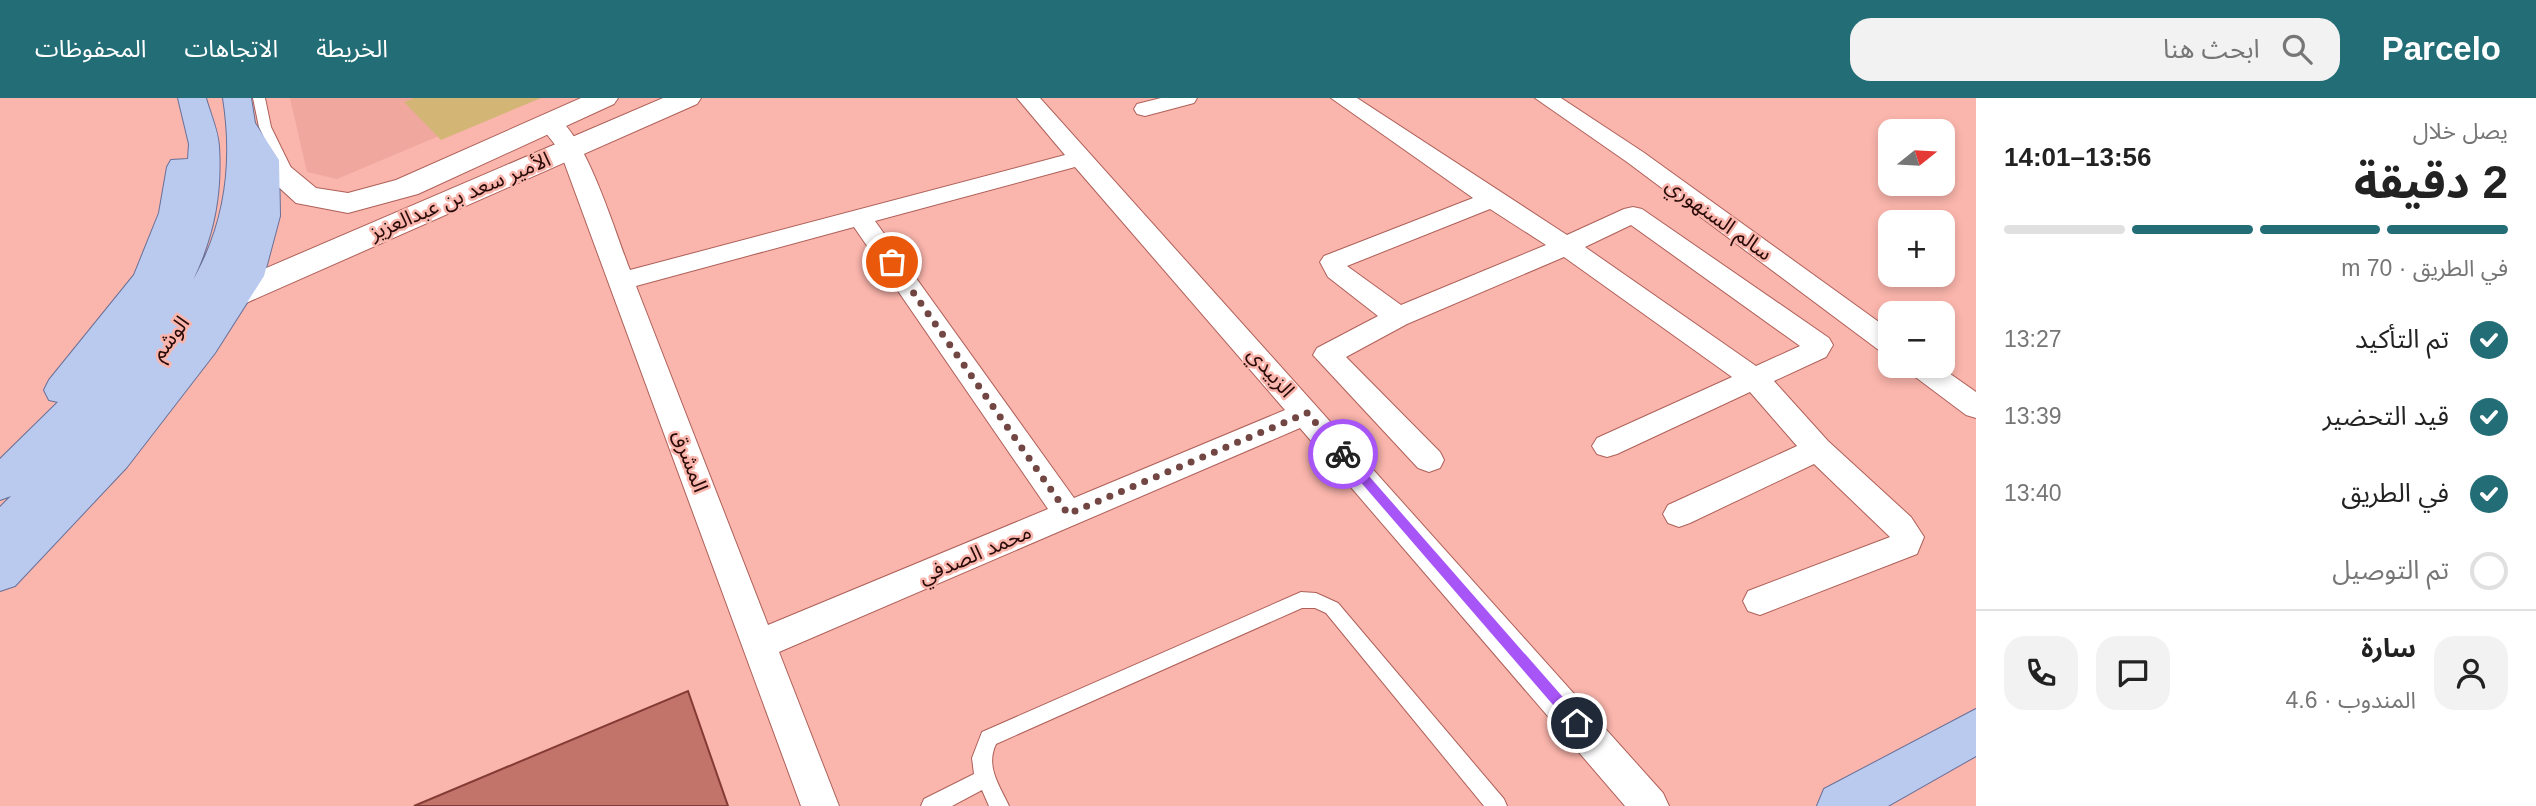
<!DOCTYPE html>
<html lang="ar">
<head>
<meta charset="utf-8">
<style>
	body { margin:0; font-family:Arial,"Noto Sans Arabic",sans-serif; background:#f2f2f2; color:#222; direction:rtl; height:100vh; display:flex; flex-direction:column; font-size:26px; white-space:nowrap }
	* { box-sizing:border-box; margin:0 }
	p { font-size:23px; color:#767676 }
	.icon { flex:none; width:38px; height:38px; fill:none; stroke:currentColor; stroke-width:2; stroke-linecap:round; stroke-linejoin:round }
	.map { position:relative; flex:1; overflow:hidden; direction:ltr }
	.panel { display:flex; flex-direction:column; background:#fff; width:560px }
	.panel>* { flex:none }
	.needle { width:46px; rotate:72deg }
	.controls { position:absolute; left:1878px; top:21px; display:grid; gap:14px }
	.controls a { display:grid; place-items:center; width:77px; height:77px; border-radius:14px; background:#fff; box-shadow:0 4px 10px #0003; font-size:35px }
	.pin { position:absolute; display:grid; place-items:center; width:60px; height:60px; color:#fff; margin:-30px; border:4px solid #fff; border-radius:50%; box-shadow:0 2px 7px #0007 }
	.courier { position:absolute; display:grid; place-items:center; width:70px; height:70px; margin:-35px; border:5px solid #a855f7; border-radius:50%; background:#fff; color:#222; box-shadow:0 2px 9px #0007 }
	.overview em { font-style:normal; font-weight:700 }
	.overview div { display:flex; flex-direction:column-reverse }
	.overview { display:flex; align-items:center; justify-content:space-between; height:119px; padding:0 28px }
	h1 { font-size:46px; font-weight:700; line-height:52px }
	.bar { display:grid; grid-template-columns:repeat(4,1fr); gap:10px 7px; align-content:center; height:84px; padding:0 28px }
	.bar i { height:9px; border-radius:5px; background:#e0e0e0 }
	.bar .active { background:#236d76 }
	.bar p { grid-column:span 4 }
	.line { display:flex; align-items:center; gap:18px; padding:0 28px; border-top:2px solid #e0e0e0 }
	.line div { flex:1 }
	.round { display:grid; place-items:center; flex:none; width:74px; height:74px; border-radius:21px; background:#f2f2f2 }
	ol { padding:0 28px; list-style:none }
	li { display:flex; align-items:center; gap:21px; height:77px }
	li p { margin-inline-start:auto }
	li .icon { padding:7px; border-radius:50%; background:#236d76; color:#fff; stroke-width:4 }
	li:last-child { color:#767676 }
	li i { width:38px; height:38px; border:4px solid #e0e0e0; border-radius:50% }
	header { display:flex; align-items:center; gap:42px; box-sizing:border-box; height:98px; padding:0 35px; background:#236d76; color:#fff }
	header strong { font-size:33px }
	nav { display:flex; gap:38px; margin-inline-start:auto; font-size:24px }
	.search { width:490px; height:63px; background:#f2f2f2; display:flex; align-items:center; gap:18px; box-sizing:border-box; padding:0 24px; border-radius:21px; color:#767676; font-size:26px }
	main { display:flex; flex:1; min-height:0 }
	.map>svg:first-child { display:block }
	.built { fill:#f0a79e }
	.green { fill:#d3b676 }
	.building { fill:#c2736a; stroke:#843b35; stroke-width:2 }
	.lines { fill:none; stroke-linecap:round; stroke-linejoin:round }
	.service-casing { stroke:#ae6059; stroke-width:2 }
	.minor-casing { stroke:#ae6059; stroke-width:2 }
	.tertiary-casing { stroke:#ae6059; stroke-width:2 }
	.primary-casing { stroke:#697097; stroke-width:2 }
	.service { fill:#fff; fill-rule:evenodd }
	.minor { fill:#fff; fill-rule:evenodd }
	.tertiary { fill:#fff; fill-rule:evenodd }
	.primary { fill:#bacaef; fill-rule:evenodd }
	.route { fill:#a855f7 }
	.done { stroke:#724642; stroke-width:7; stroke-dasharray:0 12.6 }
	.labels { text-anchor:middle; stroke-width:5; stroke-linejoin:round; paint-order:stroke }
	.street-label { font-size:21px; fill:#290b09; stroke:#fab5ac }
</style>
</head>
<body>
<header>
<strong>Parcelo</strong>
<div class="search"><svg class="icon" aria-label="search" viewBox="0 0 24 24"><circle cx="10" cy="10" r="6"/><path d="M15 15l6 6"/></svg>ابحث هنا</div>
<nav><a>الخريطة</a><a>الاتجاهات</a><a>المحفوظات</a></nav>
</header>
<main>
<section class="panel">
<div class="overview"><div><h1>2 دقيقة</h1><p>يصل خلال</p></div><em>13:56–14:01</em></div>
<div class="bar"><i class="active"></i><i class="active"></i><i class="active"></i><i></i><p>في الطريق · 70 m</p></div>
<ol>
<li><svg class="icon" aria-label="check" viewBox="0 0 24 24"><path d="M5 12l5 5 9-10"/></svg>تم التأكيد<p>13:27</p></li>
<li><svg class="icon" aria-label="check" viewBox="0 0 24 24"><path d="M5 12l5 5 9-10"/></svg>قيد التحضير<p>13:39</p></li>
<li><svg class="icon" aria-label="check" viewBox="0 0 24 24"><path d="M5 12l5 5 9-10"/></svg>في الطريق<p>13:40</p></li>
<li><i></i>تم التوصيل</li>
</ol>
<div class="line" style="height:126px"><a class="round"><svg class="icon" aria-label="person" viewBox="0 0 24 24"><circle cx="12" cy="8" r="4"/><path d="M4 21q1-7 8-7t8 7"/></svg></a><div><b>سارة</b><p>المندوب · 4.6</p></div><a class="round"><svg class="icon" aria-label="chat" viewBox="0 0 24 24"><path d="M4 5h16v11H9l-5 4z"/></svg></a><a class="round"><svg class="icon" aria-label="phone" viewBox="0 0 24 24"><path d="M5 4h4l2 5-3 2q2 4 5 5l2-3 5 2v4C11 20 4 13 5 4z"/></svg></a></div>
</section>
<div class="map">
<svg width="1976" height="708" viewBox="0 0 1976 708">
	<rect width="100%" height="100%" fill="#fab5ac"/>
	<path class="built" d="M290,0H529L337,81L307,74Z"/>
	<path class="green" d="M414,0H541L441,42L404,4Z"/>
	<path class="building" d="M688,593L728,708H414Z"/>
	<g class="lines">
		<defs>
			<path id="service" d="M253,0H265L271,29L296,80L294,83L290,84L284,80L259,29Z
				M1301,494L1316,495L1338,505L1504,701L1507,708H1484L1326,515L1315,510H1302L996,646C985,669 1000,688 1009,708H989L982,692L952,708H921L924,701L974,676L972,660L982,634Z"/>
			<path id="minor" d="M1017,0H1040L1663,695L1669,708H1625L1300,330L779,554L839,708H801L560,53L538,25L541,20C546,19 552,17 557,20C587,39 616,137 630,172L1065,57ZM1075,69L1285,312L1074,400L875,123ZM854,129L1048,411L768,527L636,188Z
				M1161,0H1197L1194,5L1145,18L1137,16L1134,11L1137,6Z
				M1331,0H1357L1567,137L1624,111L1633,109L1642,111L1829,240L1833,247L1826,259L1774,283L1828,343L1911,419L1924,439L1917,456L1760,517L1748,513L1743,503L1748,493L1890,439L1814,366L1690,425L1679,429L1668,425L1663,416L1668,407L1797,348L1750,294L1617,356L1607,359L1597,356L1592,348L1597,340L1732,279L1564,159L1407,226L1346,259L1440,354L1444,362L1440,370L1429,374L1418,370L1313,257L1317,250L1378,218L1328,179L1320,164L1324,158L1473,100ZM1490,111L1546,147L1401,207L1347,168ZM1631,127L1800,248L1756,268L1585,149Z
				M1535,0H1561L1643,54L1890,232V256L1880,253L1627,64Z
				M1906,268H1939L1976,294V320L1966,317L1910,275Z"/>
			<path id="tertiary" d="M581,0H618L614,6L418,96L348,115L296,105L249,62L253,56L264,53L275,56L316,90L348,95L396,82Z
				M663,0H701L697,6L246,205L234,209L222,205L217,197L222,189Z"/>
			<path id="primary" d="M178,0H206C210,15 218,32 219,48C222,97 214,137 193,182C226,125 233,63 223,0H251L255,25L279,62L280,118L264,178L215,255L127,369L15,488L0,493V409L11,398L0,402V361L58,304L49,302L44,292L49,282L134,177L159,115L167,69L171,62L188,61L189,46Z
				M1976,611V658L1888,708H1817L1824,691Z"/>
		</defs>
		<use href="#service" class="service-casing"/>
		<use href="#minor" class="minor-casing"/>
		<use href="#tertiary" class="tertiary-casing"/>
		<use href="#primary" class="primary-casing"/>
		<use href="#service" class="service"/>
		<use href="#minor" class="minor"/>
		<use href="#tertiary" class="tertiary"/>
		<use href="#primary" class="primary"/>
	</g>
	<path class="route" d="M1343,351L1347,353L1582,621V630H1573L1339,359V353Z"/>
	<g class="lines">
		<path class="done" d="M892,164L1068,416L1307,315L1343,356"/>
	</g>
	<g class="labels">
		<g class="street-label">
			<text transform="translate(460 98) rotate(-23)" y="7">الأمير سعد بن عبدالعزيز</text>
			<text transform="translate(1719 121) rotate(36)" y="7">سالم السنهوري</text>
			<text transform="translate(170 240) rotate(-53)" y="7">الوشم</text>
			<text transform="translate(1271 274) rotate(49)" y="7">الزبيدي</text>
			<text transform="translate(690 363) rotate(69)" y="7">المشرق</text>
			<text transform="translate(975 456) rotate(-23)" y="7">محمد الصدفي</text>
		</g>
	</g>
</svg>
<div class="controls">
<a><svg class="needle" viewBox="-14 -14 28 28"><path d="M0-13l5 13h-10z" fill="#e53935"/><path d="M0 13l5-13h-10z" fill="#767676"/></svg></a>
<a>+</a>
<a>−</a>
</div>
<div class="pin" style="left:892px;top:164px;background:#ea580c"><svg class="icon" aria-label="bag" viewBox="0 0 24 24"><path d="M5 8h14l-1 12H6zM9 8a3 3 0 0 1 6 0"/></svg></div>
<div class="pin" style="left:1577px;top:625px;background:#1f2937"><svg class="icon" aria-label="home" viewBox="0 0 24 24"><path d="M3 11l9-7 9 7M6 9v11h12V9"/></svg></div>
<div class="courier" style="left:1343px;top:356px"><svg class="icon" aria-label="bike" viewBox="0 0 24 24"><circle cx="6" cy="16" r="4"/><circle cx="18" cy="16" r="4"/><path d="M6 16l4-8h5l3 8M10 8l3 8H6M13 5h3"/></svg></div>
</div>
</main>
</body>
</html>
